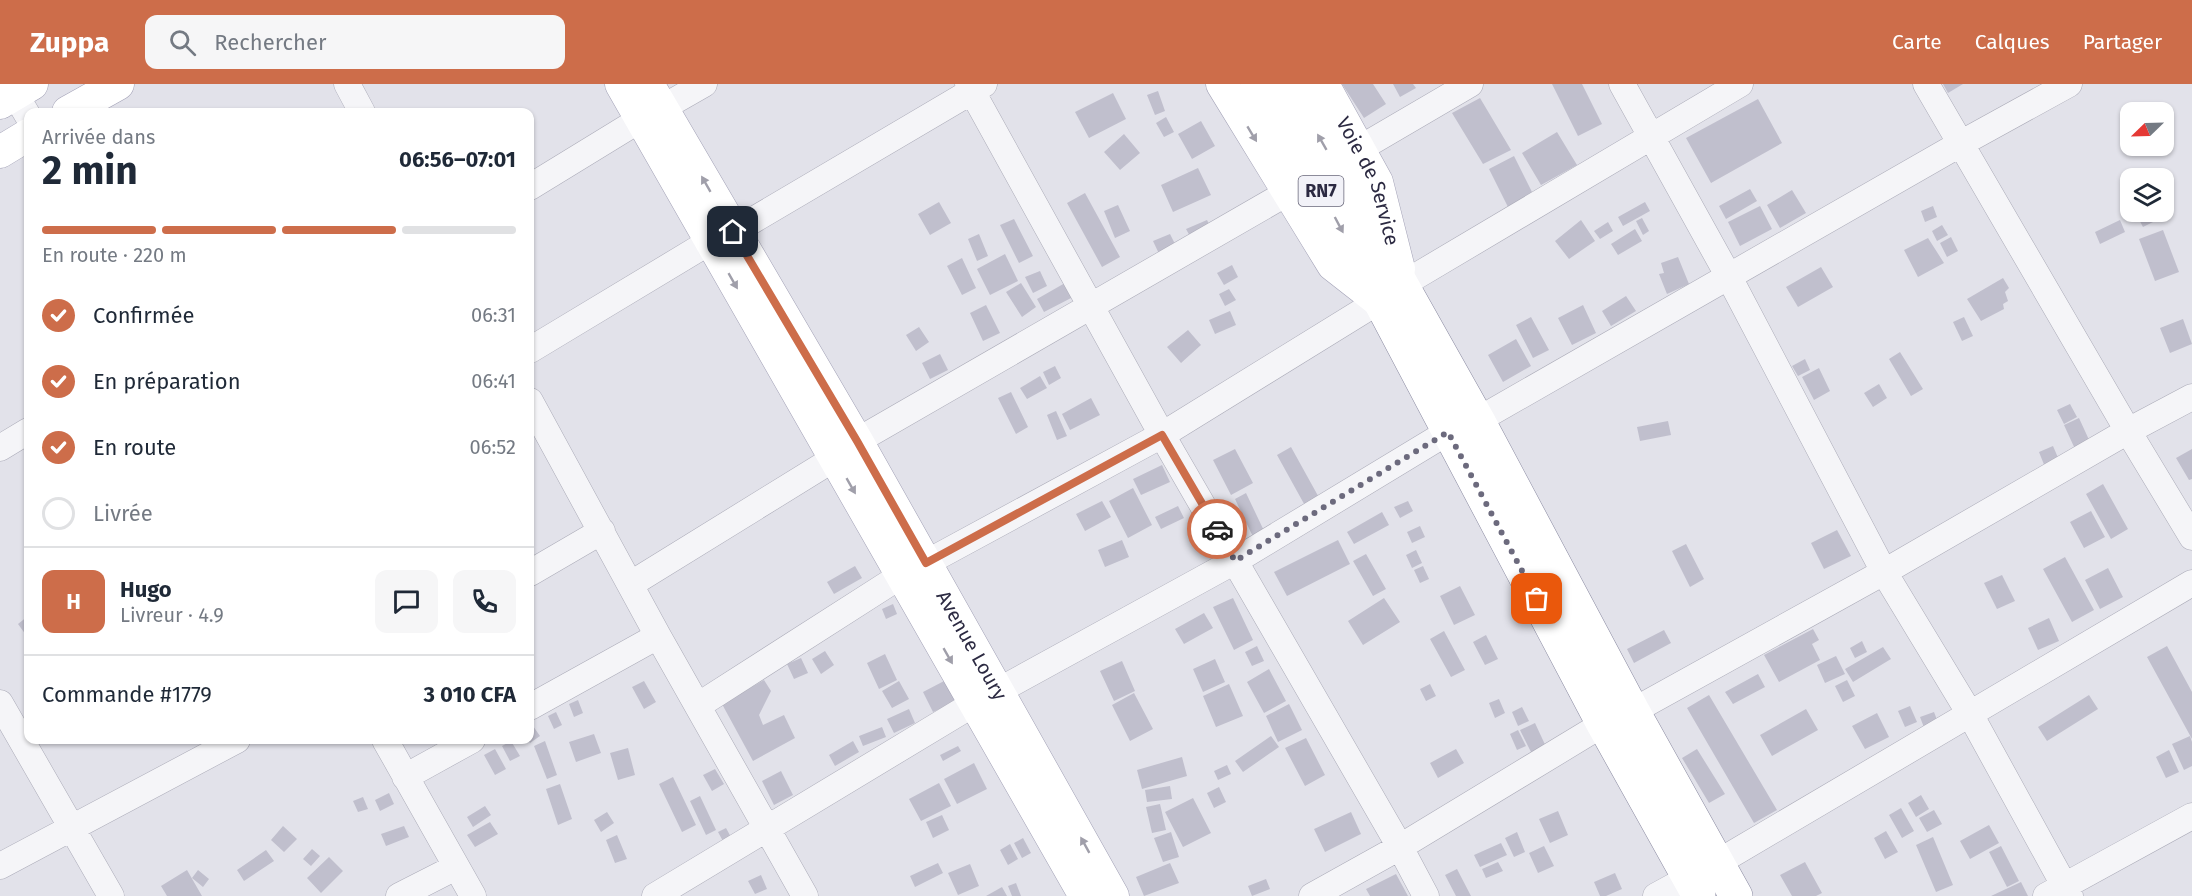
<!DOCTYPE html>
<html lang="fr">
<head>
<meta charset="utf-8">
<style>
	body { margin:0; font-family:"Fira Sans",sans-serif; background:#f6f6f7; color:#1f2937; height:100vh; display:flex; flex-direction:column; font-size:22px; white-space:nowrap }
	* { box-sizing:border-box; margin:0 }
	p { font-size:20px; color:#747a83 }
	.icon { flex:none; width:33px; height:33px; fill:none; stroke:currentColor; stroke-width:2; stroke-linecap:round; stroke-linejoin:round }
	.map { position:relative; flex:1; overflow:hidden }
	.side { position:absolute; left:24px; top:24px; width:510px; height:636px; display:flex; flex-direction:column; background:#fff; border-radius:12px; box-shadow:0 2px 4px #0004 }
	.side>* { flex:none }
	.needle { width:39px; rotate:247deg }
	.controls { position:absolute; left:2120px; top:18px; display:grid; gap:12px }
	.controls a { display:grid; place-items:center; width:54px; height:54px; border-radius:12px; background:#fff; box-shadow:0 2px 4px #0004; font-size:30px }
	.pin { position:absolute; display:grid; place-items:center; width:51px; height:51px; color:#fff; margin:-26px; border-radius:12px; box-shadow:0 3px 9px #0006 }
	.courier { position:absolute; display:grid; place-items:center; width:60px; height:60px; margin:-30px; border:4px solid #cd6d4a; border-radius:50%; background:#fff; color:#222; box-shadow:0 2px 8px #0007 }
	.head em { font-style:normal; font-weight:700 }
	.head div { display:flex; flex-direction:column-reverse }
	.head { display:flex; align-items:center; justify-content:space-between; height:102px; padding:0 18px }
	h1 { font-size:39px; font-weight:700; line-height:45px }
	.bar { display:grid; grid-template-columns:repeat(4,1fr); gap:9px 6px; align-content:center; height:72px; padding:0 18px }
	.bar i { height:8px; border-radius:4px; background:#e0e1e3 }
	.bar .active { background:#cd6d4a }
	.bar p { grid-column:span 4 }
	.line { display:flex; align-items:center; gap:15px; padding:0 18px; border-top:2px solid #e0e1e3 }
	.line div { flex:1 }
	.round { display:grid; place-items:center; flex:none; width:63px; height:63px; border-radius:12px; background:#f6f6f7 }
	ol { padding:0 18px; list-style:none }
	li { display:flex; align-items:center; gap:18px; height:66px }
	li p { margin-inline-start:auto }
	li .icon { padding:6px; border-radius:50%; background:#cd6d4a; color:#fff; stroke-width:4 }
	li:last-child { color:#747a83 }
	li i { width:33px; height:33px; border:3px solid #e0e1e3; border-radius:50% }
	header { display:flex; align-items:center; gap:36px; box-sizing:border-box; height:84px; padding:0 30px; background:#cd6d4a; color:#fff }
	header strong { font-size:28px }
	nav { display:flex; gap:33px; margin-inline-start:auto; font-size:21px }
	.search { width:420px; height:54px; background:#f6f6f7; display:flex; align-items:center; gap:15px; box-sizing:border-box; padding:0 21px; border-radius:12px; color:#747a83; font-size:22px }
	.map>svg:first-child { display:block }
	.building { fill:#c0bfcd }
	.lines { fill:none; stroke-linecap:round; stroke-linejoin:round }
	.minor-casing { stroke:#ababb8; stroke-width:27 }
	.major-casing { stroke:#a2a1b6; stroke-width:33 }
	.highway-casing { stroke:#8a8aa1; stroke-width:34 }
	.minor { stroke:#f5f5f8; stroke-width:26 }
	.major { stroke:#fff; stroke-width:32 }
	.highway { stroke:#fff; stroke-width:33 }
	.oneway { fill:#a09faa }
	.done { stroke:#6c6a7d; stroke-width:6; stroke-dasharray:0 10.8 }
	.route { stroke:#cd6d4a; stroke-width:8 }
	.labels { text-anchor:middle; stroke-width:5; stroke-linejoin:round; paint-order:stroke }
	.shield { fill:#f2f2f8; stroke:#676679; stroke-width:1.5 }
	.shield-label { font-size:18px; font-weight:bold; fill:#2c2a42 }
	.street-label { font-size:20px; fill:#2c2a42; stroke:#f2f2f8 }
</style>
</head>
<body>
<header>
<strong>Zuppa</strong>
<div class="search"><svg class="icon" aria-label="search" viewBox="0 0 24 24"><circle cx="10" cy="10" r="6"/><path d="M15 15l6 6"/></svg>Rechercher</div>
<nav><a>Carte</a><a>Calques</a><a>Partager</a></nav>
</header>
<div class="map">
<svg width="2192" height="812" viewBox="0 0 2192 812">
	<rect width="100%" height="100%" fill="#e2e2ea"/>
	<path class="building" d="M1342,0H1373L1386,20L1364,34Z
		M1393,0H1413L1416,4L1400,13Z
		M1552,0H1582L1602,40L1578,52Z
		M1943,0H1963L1948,9Z
		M1158,7L1165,27L1155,31L1147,11Z
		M1113,9L1126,35L1089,54L1075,28Z
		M1480,14L1511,66L1483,80L1452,29Z
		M1758,15L1782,59L1711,99L1686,54Z
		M1166,33L1174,48L1164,53L1156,39Z
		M1201,37L1215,62L1192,75L1178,50Z
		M1557,48L1577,81L1541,101L1522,69Z
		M1124,50L1140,69L1120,86L1104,68Z
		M1514,72L1533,110L1508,123L1489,85Z
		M1198,84L1211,111L1173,128L1161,101Z
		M1750,105L1757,117L1726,135L1719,122Z
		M1792,106L1806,129L1780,144L1767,121Z
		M1085,109L1120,173L1102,183L1067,119Z
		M939,118L951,139L930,151L918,130Z
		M1645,118L1650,127L1623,142L1618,133Z
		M1118,121L1130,147L1115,154L1104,127Z
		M1760,122L1772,145L1740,162L1728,138Z
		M1933,122L1937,133L1925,138L1921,127Z
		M2135,128H2153L2157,136L2143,143Z
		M1642,134L1649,147L1643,151L1636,137Z
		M1014,135L1033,172L1019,179L1000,141Z
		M1207,136L1212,146L1192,156L1186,145Z
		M1581,136L1595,157L1569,175L1555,157Z
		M2120,136L2125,148L2100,160L2095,148Z
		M1608,138L1613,147L1600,155L1594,147Z
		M1942,141L1948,151L1937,157L1932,147Z
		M1635,145L1642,157L1618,171L1611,160Z
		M2163,146L2179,188L2155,197L2139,155Z
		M979,150L988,172L977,177L968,155Z
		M1170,150L1178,166L1161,174L1153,157Z
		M1951,153L1958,167L1947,173L1940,159Z
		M1928,154L1944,179L1918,193L1904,166Z
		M1005,170L1018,197L990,211L977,185Z
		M1678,173L1689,200L1667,210L1659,190L1664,189L1661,179Z
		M962,174L976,204L962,211L947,182Z
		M1232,181L1238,193L1224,201L1217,189Z
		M1821,183L1833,203L1798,223L1786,203Z
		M1040,187L1047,202L1033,209L1025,193Z
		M2003,194L2009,204L2005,208L2008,217L2003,220L2004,225L1981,237L1967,215Z
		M1021,199L1036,223L1022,233L1006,208Z
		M1065,199L1073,213L1044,228L1037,215Z
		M1229,205L1236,216L1225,222L1219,210Z
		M1626,212L1636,227L1611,242L1602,227Z
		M986,221L1000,249L983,257L970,229Z
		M1583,221L1596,249L1572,261L1558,234Z
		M1230,227L1236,241L1215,250L1209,236Z
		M1531,233L1549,266L1533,274L1516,241Z
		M1964,233L1973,252L1962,257L1953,238Z
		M2183,235L2192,260L2170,269L2160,244Z
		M919,243L929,258L916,267L906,251Z
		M1188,246L1201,261L1181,279L1167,263Z
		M1516,255L1531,282L1503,298L1488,271Z
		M1900,268L1923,305L1911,312L1889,275Z
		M940,270L948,286L930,295L922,279Z
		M1805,275L1810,286L1798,292L1792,282Z
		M1055,282L1061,294L1049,301L1043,288Z
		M1819,284L1830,307L1814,316L1802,293Z
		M1040,292L1047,304L1027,315L1020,304Z
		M1879,300L1887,314L1873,323L1864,309Z
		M1011,308L1028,343L1016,350L998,314Z
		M1091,314L1100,331L1070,346L1062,330Z
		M2070,320L2077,333L2064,340L2057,326Z
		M1056,327L1067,352L1057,356L1047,331Z
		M2079,334L2090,358L2075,365L2064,341Z
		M1668,337L1671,351L1640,357L1637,343Z
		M2053,362L2059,376L2045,383L2039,368Z
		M1291,363L1322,419L1308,427L1277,371Z
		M1235,365L1253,399L1231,411L1213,376Z
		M2192,365V395L2189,396L2176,374Z
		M1162,381L1170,398L1141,411L1133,395Z
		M2103,400L2128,445L2111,455L2086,410Z
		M1133,404L1152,441L1128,454L1109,417Z
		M1246,409L1266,451L1255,457L1235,415Z
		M1102,417L1111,433L1085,447L1076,430Z
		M1408,417L1413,427L1400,434L1394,423Z
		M1178,422L1184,434L1161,445L1155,433Z
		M2091,427L2105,453L2084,464L2070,438Z
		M1382,428L1389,441L1354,460L1347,448Z
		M1420,442L1425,453L1412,459L1407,448Z
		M1837,446L1851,472L1824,485L1811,459Z
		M1122,456L1129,473L1105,483L1098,466Z
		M1338,456L1350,480L1287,512L1274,488Z
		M1686,460L1704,495L1690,503L1672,467Z
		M1416,466L1422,479L1412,484L1406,471Z
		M1366,470L1386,505L1373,512L1353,477Z
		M2065,473L2094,526L2072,538L2043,485Z
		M855,482L862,494L834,510L827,498Z
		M1423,482L1429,495L1420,499L1414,486Z
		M2108,484L2123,513L2100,525L2085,496Z
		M2002,491L2015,517L1997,525L1984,499Z
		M1460,502L1475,531L1454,541L1440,512Z
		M1233,514L1253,556L1234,566L1213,523Z
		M1384,514L1400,538L1363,561L1348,537Z
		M893,520L897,530L886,535L882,525Z
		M1204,529L1213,544L1184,560L1175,545Z
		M28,532V550L26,551L18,540Z
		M2049,534L2059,557L2038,566L2028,544Z
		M1813,545L1819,556L1812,560L1820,576L1779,598L1764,571Z
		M1664,546L1671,559L1634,579L1627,565Z
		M1444,547L1465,586L1451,593L1430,555Z
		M1486,551L1498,575L1485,581L1473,558Z
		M1862,557L1867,568L1855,574L1850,564Z
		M1257,562L1264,577L1252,582L1245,568Z
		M2167,562L2192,608V655L2147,573Z
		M1883,563L1891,575L1853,598L1845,585Z
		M825,567L834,581L821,590L812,575Z
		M885,570L897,596L879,605L867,579Z
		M1836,572L1845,590L1825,599L1817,581Z
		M801,574L808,589L794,595L787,580Z
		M1215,575L1225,598L1203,608L1193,585Z
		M1122,577L1135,607L1114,617L1100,587Z
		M1269,585L1286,617L1264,629L1247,598Z
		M1758,590L1765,603L1733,620L1725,608Z
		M764,596L771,607L759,631L763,641L784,631L795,654L753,677L722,620Z
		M946,596L957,617L933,628L923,608Z
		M1847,596L1855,612L1843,618L1835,602Z
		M644,597L656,618L644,625L632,603Z
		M899,597L909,615L892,624L882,607Z
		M1229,600L1243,632L1216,643L1203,612Z
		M1430,600L1436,612L1426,617L1420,605Z
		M1134,609L1153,645L1130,657L1112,621Z
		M1709,611L1777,726L1754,739L1687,624Z
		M2089,611L2098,625L2047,657L2038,643Z
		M1499,615L1505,629L1495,634L1489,619Z
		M578,616L583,629L574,633L569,620Z
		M1289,620L1302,646L1278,658L1266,632Z
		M1910,622L1917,638L1905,643L1898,627Z
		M1522,623L1529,637L1518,642L1512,628Z
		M909,625L915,639L894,649L887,635Z
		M1806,625L1818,646L1772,672L1760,651Z
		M556,628L562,641L554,645L548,632Z
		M1934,628L1939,641L1925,646L1920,633Z
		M1877,629L1889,653L1865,665L1852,642Z
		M1535,639L1548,667L1534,674L1520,646Z
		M533,642L540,652L530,659L528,656H530V644Z
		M882,643L886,653L863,662L859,652Z
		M1518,646L1526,662L1517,666L1510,650Z
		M594,650L601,669L576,678L569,658Z
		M1271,652L1279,663L1243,688L1235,677Z
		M2190,652L2192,658V682L2184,686L2172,660Z
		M1306,654L1325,691L1305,702L1285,664Z
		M511,657L520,672L510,677L502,662Z
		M545,657L557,691L547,695L534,662Z
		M853,657L859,668L835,682L829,671Z
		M958,662L961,667L943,677L940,671Z
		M628,664L635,691L618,696L610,669Z
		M495,665L506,685L495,691L484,671Z
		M1456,665L1464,679L1438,694L1430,679Z
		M1697,665L1725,710L1709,719L1682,674Z
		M2169,666L2179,688L2166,694L2156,673Z
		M1182,673L1187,692L1142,705L1137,686Z
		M974,679L987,705L957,720L944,695Z
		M1227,681L1231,690L1218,696L1214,687Z
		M715,685L724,700L712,707L703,691Z
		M781,687L793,711L774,721L762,697Z
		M673,693L696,741L682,748L659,700Z
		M939,699L951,722L921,737L909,715Z
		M560,700L572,735L558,741L546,705Z
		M1170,702L1172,715L1147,718L1145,706Z
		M1219,703L1226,718L1214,724L1207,709Z
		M389,709L394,720L380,727L375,716Z
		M1921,711L1929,725L1916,733L1908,719Z
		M700,712L716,746L706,751L690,717Z
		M363,713L368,725L358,728L353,717Z
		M1193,714L1211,749L1183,763L1165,728Z
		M1160,720L1166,746L1152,749L1146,723Z
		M485,722L491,731L473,743L467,733Z
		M1901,724L1914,747L1902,754L1889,731Z
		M1934,726L1942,740L1927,748L1919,734Z
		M1558,727L1568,751L1550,759L1539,735Z
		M607,728L614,739L601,748L594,736Z
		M1351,728L1361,750L1325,768L1314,745Z
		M942,731L949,746L933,754L926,738Z
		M490,738L498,750L475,763L467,751Z
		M1989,741L1999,759L1970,775L1960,757Z
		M283,742L297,755L284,768L271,756Z
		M404,742L409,753L386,762L381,750Z
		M726,744L732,755L724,759L718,748Z
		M1886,747L1898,768L1885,775L1874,754Z
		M1171,748L1179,773L1163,778L1154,754Z
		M1517,748L1525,768L1514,773L1505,754Z
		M617,751L627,775L615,779L606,756Z
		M1933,753L1953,801L1936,808L1916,761Z
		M1023,754L1031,769L1022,774L1014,759Z
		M1501,759L1507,771L1480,783L1474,771Z
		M1010,760L1018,775L1008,781L1000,766Z
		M1544,762L1554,782L1538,789L1529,769Z
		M2001,762L2019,797L2007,803L1989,768Z
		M312,765L320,772L311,782L303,775Z
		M266,766L274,777L244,797L237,786Z
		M329,773L343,787L321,809L307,794Z
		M1498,778L1503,787L1486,794L1482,785Z
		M1805,778L1822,809L1816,812H1792L1780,791Z
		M938,779L943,789L915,803L910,792Z
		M1170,779L1179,799L1144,812L1136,793Z
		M970,780L979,802L958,811L948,789Z
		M1457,785L1471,812H1456L1445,791Z
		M187,786L202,812H167L161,802Z
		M198,786L209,795L203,803L192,794Z
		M1615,789L1622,805L1606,812H1600L1594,798Z
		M1396,790L1408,812H1370L1366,805Z
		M761,791L767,805L755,810L748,797Z
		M1266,795L1270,805L1252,812L1248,802Z
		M2021,798L2028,812H1991Z
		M1016,799L1021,812H1012L1008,802Z
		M1002,803L1007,812H986Z"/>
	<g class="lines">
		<defs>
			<path id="minor" d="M9,0L28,32
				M347,0L362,28
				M968,0L1162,351L1400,763L1426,812
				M1622,0L1729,193L1884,488L1970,630L2070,812
				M1926,0L2128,347L2192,453
				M662,24L704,0
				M1359,65L1470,0
				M530,103L641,35
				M733,148L984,0
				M1403,200L1740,0
				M530,266L711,157
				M530,317L658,552L805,812
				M1478,336L1960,60L2069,0
				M857,357L1287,109
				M0,364L28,347
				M926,479L1162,351L1379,217
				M530,489L602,447
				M631,500L835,374
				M998,607L1235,477L1448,348
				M0,619L111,812
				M699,621L902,491
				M530,623L658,552
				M1633,627L1884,488L2128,347L2192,313
				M385,656L473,812
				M405,693L472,656
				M1717,779L2192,499
				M0,782L237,656
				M399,812L456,783
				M655,812L975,619
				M1312,812L1400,763L1603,640
				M1656,812L1689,794
				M2046,812L2192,732"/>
			<g id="major">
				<path d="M621,0L1085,812"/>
				<path id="s1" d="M648,0L857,357L1113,812"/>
				<path d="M1222,0L1333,181L1379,217"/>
				<path id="s2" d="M1323,0L1377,98L1399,185"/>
				<path d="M0,19L32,0"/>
				<path d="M68,28L118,0"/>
				<path d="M0,68L28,51"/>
			</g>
			<path id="highway" d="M1257,0L1320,104L1603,640L1699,812
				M1289,0L1478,336L1633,627L1736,812"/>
		</defs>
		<use href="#minor" class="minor-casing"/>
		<use href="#major" class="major-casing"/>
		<use href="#highway" class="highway-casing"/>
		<use href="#minor" class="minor"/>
		<use href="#major" class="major"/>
		<use href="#highway" class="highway"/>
	</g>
	<defs><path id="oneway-solid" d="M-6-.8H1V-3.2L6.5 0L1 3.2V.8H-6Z" transform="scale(1.5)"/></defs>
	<g class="oneway">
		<use href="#oneway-solid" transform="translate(1252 50) rotate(59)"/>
		<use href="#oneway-solid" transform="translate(1322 58) rotate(-120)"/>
		<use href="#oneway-solid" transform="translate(706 100) rotate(-120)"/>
		<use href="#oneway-solid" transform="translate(1339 141) rotate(62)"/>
		<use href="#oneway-solid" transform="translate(733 197) rotate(60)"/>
		<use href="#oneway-solid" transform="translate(851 402) rotate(60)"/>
		<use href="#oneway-solid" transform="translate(948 572) rotate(60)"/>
		<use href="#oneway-solid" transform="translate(1085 761) rotate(-119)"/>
	</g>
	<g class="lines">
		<path class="done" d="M1217,445L1235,477L1448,348L1537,515"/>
		<path class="route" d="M733,148L857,357L926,479L1162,351L1217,445"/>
	</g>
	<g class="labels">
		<rect class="shield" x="1298.5" y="92" width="45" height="30" rx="4.5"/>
		<g class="shield-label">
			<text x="1321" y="113">RN7</text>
		</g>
		<g class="street-label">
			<text dy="7" stroke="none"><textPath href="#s2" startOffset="108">Voie de Service</textPath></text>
			<text dy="7" stroke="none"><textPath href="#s1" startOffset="648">Avenue Loury</textPath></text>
		</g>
	</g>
</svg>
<div class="controls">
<a><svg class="needle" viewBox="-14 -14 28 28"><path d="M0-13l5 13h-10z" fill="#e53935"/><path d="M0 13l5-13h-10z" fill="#747a83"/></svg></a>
<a><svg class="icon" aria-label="layers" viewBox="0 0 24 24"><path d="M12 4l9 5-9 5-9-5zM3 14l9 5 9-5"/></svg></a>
</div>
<div class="pin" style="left:1537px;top:515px;background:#ea580c"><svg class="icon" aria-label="bag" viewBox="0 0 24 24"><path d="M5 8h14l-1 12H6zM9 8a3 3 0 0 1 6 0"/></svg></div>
<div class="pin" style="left:733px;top:148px;background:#1f2937"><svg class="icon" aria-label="home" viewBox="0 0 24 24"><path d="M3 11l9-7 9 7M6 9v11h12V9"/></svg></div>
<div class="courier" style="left:1217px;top:445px"><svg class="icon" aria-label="car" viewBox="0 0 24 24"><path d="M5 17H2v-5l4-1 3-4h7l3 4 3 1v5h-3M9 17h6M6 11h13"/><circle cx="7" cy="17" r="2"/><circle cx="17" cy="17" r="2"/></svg></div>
<section class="side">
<div class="head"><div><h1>2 min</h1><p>Arrivée dans</p></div><em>06:56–07:01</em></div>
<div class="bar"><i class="active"></i><i class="active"></i><i class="active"></i><i></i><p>En route · 220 m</p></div>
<ol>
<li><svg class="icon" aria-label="check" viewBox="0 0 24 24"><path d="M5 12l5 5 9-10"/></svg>Confirmée<p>06:31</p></li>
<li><svg class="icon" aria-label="check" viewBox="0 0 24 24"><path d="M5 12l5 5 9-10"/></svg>En préparation<p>06:41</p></li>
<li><svg class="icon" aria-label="check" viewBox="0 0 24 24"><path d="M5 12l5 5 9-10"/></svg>En route<p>06:52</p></li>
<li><i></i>Livrée</li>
</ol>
<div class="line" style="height:108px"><b class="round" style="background:#cd6d4a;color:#fff">H</b><div><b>Hugo</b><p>Livreur · 4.9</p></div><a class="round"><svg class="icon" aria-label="chat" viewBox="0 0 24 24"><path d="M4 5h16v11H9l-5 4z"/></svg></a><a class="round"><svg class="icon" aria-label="phone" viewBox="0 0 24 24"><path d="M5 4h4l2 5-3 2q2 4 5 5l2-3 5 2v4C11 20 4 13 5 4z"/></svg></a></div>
<div class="line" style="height:78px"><div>Commande #1779</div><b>3 010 CFA</b></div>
</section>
</div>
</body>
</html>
